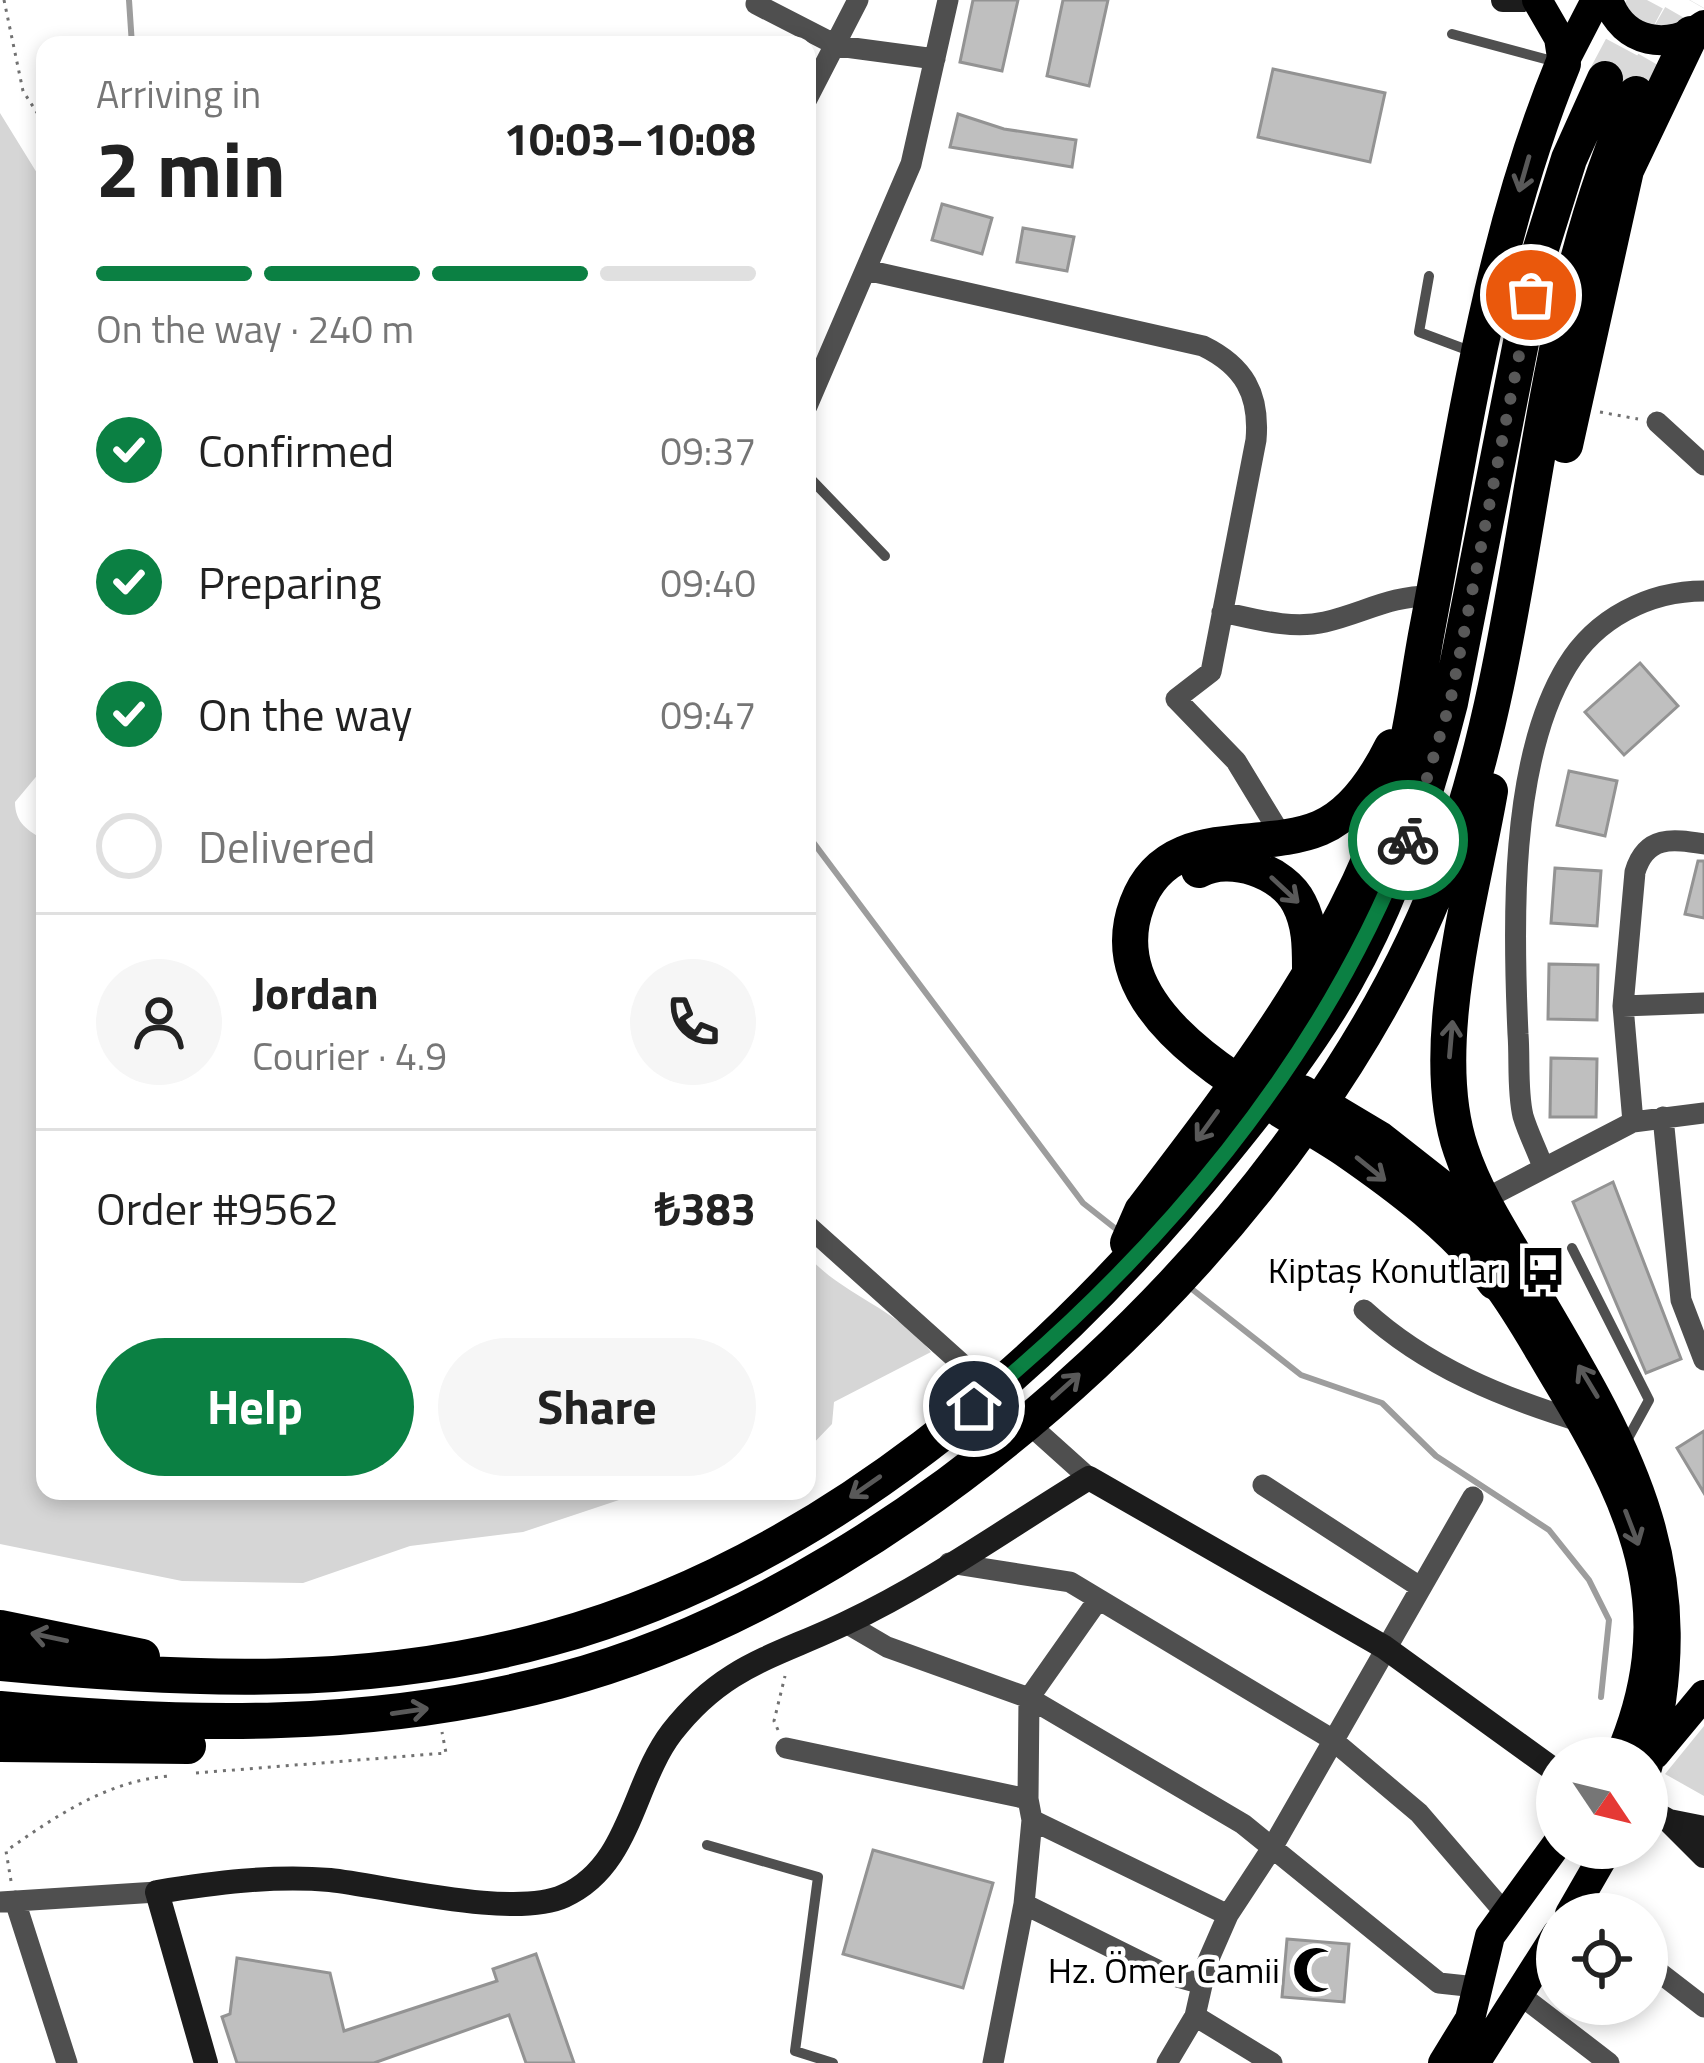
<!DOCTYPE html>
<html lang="en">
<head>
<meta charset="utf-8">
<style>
	body { margin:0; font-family:"Titillium Web",sans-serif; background:#f6f6f6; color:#222; height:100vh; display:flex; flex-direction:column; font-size:45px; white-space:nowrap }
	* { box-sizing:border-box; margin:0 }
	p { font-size:39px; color:#767676 }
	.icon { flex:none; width:66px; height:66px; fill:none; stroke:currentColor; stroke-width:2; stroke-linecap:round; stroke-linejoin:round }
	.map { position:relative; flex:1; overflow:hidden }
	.sheet { position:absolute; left:36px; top:36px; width:780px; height:1464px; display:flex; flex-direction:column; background:#fff; border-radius:24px; box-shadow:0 6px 18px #0003 }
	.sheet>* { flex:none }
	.needle { width:78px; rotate:125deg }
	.buttons { position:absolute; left:1536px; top:1737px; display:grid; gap:24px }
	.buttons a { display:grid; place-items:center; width:132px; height:132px; border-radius:50%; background:#fff; box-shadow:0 6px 18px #0003; font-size:60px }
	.pin { position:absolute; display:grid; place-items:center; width:102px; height:102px; color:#fff; margin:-51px; border:6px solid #fff; border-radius:50%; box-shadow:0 3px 12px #0007 }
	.courier { position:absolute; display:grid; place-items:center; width:120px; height:120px; margin:-60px; border:9px solid #0b8043; border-radius:50%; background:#fff; color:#222; box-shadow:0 3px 15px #0007 }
	.summary em { font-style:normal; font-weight:700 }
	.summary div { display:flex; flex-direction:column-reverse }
	.summary { display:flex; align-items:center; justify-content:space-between; height:204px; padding:0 60px }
	h1 { font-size:78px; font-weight:700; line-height:90px }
	.bar { display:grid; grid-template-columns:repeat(4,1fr); gap:18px 12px; align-content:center; height:144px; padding:0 60px }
	.bar i { height:15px; border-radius:9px; background:#e0e0e0 }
	.bar .current { background:#0b8043 }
	.bar p { grid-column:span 4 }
	.line { display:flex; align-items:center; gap:30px; padding:0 60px; border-top:3px solid #e0e0e0 }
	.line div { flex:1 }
	.round { display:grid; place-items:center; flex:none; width:126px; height:126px; border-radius:63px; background:#f6f6f6 }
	ol { padding:0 60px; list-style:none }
	li { display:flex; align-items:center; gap:36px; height:132px }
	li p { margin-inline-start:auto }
	li .icon { padding:12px; border-radius:50%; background:#0b8043; color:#fff; stroke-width:4 }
	li:last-child { color:#767676 }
	li i { width:66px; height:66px; border:6px solid #e0e0e0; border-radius:50% }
	.primary-button { display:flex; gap:24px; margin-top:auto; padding:24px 60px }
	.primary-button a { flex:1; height:138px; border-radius:72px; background:#0b8043; color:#fff; font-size:48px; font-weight:700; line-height:138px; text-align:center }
	.primary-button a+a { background:#f6f6f6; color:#222 }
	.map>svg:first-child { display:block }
	.green { fill:#d6d6d6 }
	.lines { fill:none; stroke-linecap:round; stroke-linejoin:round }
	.stream { stroke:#9d9d9d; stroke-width:6 }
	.building { fill:#bfbfbf; stroke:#939393; stroke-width:3 }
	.highway-tunnel { stroke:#d9d9d9; stroke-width:36; stroke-dasharray:36 18; stroke-linecap:butt }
	.path { stroke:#717171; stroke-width:3; stroke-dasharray:3 6; stroke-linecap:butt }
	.lane { stroke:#4f4f4f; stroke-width:10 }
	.street { stroke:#4f4f4f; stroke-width:21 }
	.secondary { stroke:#1c1c1c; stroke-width:24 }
	.primary { stroke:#000; stroke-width:30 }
	.highway { stroke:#000; stroke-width:36 }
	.oneway { stroke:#595959 }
	.done { stroke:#595959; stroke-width:12; stroke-dasharray:0 21.6 }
	.route { stroke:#0b8043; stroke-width:15 }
	.labels { text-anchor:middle; stroke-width:9; stroke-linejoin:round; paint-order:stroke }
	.poi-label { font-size:36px; fill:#000; stroke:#fff; text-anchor:end }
</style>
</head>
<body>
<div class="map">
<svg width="1704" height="2063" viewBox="0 0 1704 2063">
	<rect width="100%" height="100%" fill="#fff"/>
	<path class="green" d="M0,113L45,186V766L15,802C15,823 28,831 45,840V1491H646L523,1532L410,1546L303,1583L182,1581L0,1544Z
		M807,1255C843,1296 897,1308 931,1352L834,1402L832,1424L807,1450Z
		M1704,1726V1796L1665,1774Z"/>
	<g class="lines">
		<path class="stream" d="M129,0L132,45
			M807,834L1083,1203L1121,1233
			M1188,1286L1301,1375L1382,1403L1436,1456L1549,1530L1589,1580L1609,1620L1601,1697"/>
	</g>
	<path class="building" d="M973,0H1018L1002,71L960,62Z
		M1063,0H1108L1089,86L1047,76Z
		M1273,69L1385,93L1370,162L1258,137Z
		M958,114L1004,129L1076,140L1072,167L950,147Z
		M942,204L992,218L982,254L932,240Z
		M1023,228L1074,237L1067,271L1017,262Z
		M1640,663L1678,706L1624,755L1585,712Z
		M1569,771L1617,781L1605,836L1557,825Z
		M1698,861H1704V918L1685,914Z
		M1555,868L1601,871L1597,926L1551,923Z
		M1549,964L1598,965L1597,1020L1548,1019Z
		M1551,1058L1597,1059L1596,1117H1550Z
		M1613,1182L1681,1359L1646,1373L1573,1202Z
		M1704,1431V1493L1677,1448Z
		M873,1850L993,1883L963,1988L843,1954Z
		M1287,1939L1349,1944L1344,2002L1282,1997Z
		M536,1954L574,2063H526L509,2015L374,2063H237L222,2017L230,2014L237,1958L330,1973L344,2031L497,1981L493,1969Z"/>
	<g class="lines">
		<path class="highway-tunnel" d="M1605,79L1647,0
			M1636,94L1690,0"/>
		<path class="path" d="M4,0L23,91L45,125
			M1600,412L1638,419
			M778,1730L774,1721L785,1676
			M196,1773L446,1753L442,1732
			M11,1881L6,1851C56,1816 107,1781 169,1776"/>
		<path class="lane" d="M1452,34L1560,63
			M1429,276L1419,332L1470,351
			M807,475L885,556
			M1572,1248L1649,1400L1626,1442
			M707,1845L818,1877L795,2051L833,2063"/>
		<path class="street" d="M756,4L838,46L935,59
			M807,99L858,0
			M866,270L1203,346C1244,366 1260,394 1256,440L1211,672L1176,699L1236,761L1281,835
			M807,406L911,164L948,0
			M1657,422L1704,465
			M1222,612C1255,619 1292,630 1325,622C1364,613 1391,595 1433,596
			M1623,1006L1704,1003
			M1663,1117L1681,1300L1704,1360
			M1633,1122L1623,1006L1635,872C1646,835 1672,839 1704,844
			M1543,1167C1537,1150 1528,1133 1523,1116C1517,1091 1520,1059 1518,1034C1513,926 1509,761 1567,666C1596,618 1649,591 1704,591
			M1483,1200L1633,1122L1704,1113
			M807,1225L1089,1478
			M1364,1310C1426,1367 1503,1398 1582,1422
			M1263,1485L1420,1587
			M949,1563L1070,1582L1330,1738L1419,1813L1505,1913
			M846,1623L887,1647L1029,1698L1243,1824L1439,1983L1476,1987
			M786,1748L1028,1799L1032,1820L1228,1915
			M1028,1799L1029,1698L1098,1600
			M1032,1820L1024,1904L1163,1973L1202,1984
			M15,1901L67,2063
			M0,1902L157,1892
			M1647,1963L1704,2007
			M1519,1994L1609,2063
			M1195,2016L1272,2063
			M993,2063L1024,1904
			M1167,2063L1195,2016L1207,1963L1228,1915L1272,1848L1473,1497"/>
		<path class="secondary" d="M1503,0H1523
			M1647,1809L1669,1821L1704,1828
			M1669,1821L1704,1856
			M206,2063L157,1892C213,1883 272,1875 330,1880C385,1886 514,1919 564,1896C631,1866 632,1784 672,1732C724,1665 775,1657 846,1623C931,1583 1010,1526 1089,1478L1384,1647L1557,1772"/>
		<path class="primary" d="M1537,0L1559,38L1563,64
			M1608,0C1623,44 1669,51 1704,25
			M1563,64L1596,0
			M1520,1265C1622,1439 1704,1558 1647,1768
			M1495,1282C1521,1316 1541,1355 1564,1392C1639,1517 1680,1617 1619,1758
			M1655,1754L1704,1695
			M1570,1914L1608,1848
			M1443,2063L1470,2019L1490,1936L1557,1844
			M1475,2063L1557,1934"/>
		<path class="highway" d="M1565,445L1626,170L1691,34
			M1392,747C1377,777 1353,814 1320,828C1258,854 1167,822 1137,904C1093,1022 1271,1099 1345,1149C1397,1185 1458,1230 1495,1282
			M1490,791C1472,896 1426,1048 1461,1150C1475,1192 1498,1228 1520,1265
			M1199,870C1230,853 1283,871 1299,903C1310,924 1310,946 1310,968
			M1302,1093L1379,1139L1496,1231
			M1128,1243L1142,1211C1240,1083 1357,932 1400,774C1413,727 1418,677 1427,630C1463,440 1489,244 1563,64
			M0,1628L142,1657
			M0,1663C187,1681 368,1689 551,1638C823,1563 1050,1366 1224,1151C1267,1098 1312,1041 1346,980C1394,895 1426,797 1450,703L1537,261L1569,159L1605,79
			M0,1709C189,1727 373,1730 558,1681C922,1585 1324,1208 1450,854C1537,607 1527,333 1636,94
			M0,1744L188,1746"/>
	</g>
	<defs><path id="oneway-shaft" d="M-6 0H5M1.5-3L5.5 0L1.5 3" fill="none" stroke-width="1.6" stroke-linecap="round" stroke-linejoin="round" transform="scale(3)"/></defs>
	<g class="oneway">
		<use href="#oneway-shaft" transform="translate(1524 174) rotate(106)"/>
		<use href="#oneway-shaft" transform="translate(1285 890) rotate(43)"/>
		<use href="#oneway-shaft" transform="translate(1451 1039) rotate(-85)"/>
		<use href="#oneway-shaft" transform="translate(1207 1126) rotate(126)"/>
		<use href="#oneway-shaft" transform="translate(1371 1169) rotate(39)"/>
		<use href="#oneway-shaft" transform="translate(1588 1381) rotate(-121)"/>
		<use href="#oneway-shaft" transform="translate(1066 1386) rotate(-42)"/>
		<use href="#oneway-shaft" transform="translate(865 1487) rotate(145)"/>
		<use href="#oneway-shaft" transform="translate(1632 1528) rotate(69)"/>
		<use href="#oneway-shaft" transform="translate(49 1637) rotate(-168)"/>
		<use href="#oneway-shaft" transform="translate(410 1711) rotate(-8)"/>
	</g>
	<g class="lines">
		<path class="done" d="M1408,840L1450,703L1531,295"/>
		<path class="route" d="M974,1406C1158,1255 1321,1064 1408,840"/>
	</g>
	<defs>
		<symbol id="bus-bare" viewBox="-9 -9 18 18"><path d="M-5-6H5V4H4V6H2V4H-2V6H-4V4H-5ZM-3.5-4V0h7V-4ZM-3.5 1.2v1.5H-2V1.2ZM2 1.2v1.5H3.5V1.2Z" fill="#000" stroke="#fff" stroke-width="2.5" paint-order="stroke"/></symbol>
		<symbol id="mosque-bare" viewBox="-9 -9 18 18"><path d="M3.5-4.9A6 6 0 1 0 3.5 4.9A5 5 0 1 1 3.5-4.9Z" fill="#000" stroke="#fff" stroke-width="2.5" paint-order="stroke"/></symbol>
	</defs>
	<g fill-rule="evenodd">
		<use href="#bus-bare" x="1510" y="1237" width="66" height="66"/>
		<use href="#mosque-bare" x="1283" y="1937" width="66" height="66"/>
	</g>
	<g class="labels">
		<g class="poi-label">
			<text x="1507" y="1283">Kiptaş Konutları</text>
			<text x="1280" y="1983">Hz. Ömer Camii</text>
		</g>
	</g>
</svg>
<div class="buttons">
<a><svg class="needle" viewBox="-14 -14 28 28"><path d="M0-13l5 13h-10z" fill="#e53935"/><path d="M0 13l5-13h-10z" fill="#767676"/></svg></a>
<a><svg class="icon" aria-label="locate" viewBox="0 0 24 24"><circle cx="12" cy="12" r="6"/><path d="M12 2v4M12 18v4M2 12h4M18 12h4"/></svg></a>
</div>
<div class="pin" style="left:1531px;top:295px;background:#ea580c"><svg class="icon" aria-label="bag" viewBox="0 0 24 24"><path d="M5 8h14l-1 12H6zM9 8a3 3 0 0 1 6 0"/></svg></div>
<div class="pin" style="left:974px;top:1406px;background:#1f2937"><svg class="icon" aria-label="home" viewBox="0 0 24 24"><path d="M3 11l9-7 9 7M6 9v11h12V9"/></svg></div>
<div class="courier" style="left:1408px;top:840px"><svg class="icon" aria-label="bike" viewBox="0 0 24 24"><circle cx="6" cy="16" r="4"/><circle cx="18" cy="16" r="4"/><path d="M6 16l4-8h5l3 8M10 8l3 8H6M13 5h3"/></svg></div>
<section class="sheet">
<div class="summary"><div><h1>2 min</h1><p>Arriving in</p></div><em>10:03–10:08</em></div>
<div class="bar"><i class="current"></i><i class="current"></i><i class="current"></i><i></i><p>On the way · 240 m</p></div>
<ol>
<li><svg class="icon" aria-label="check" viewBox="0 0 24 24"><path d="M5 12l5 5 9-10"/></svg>Confirmed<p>09:37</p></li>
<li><svg class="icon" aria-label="check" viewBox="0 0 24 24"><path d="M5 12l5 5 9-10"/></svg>Preparing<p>09:40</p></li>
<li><svg class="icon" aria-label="check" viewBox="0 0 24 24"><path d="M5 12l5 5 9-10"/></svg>On the way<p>09:47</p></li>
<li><i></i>Delivered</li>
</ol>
<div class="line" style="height:216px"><a class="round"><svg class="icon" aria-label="person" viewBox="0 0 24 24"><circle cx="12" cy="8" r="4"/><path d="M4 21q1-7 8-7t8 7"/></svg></a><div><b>Jordan</b><p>Courier · 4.9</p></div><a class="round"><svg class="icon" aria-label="phone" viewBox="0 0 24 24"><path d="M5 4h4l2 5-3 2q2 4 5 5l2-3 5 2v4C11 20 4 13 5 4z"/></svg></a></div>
<div class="line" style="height:156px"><div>Order #9562</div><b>₺383</b></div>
<div class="primary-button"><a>Help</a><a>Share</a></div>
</section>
</div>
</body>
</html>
